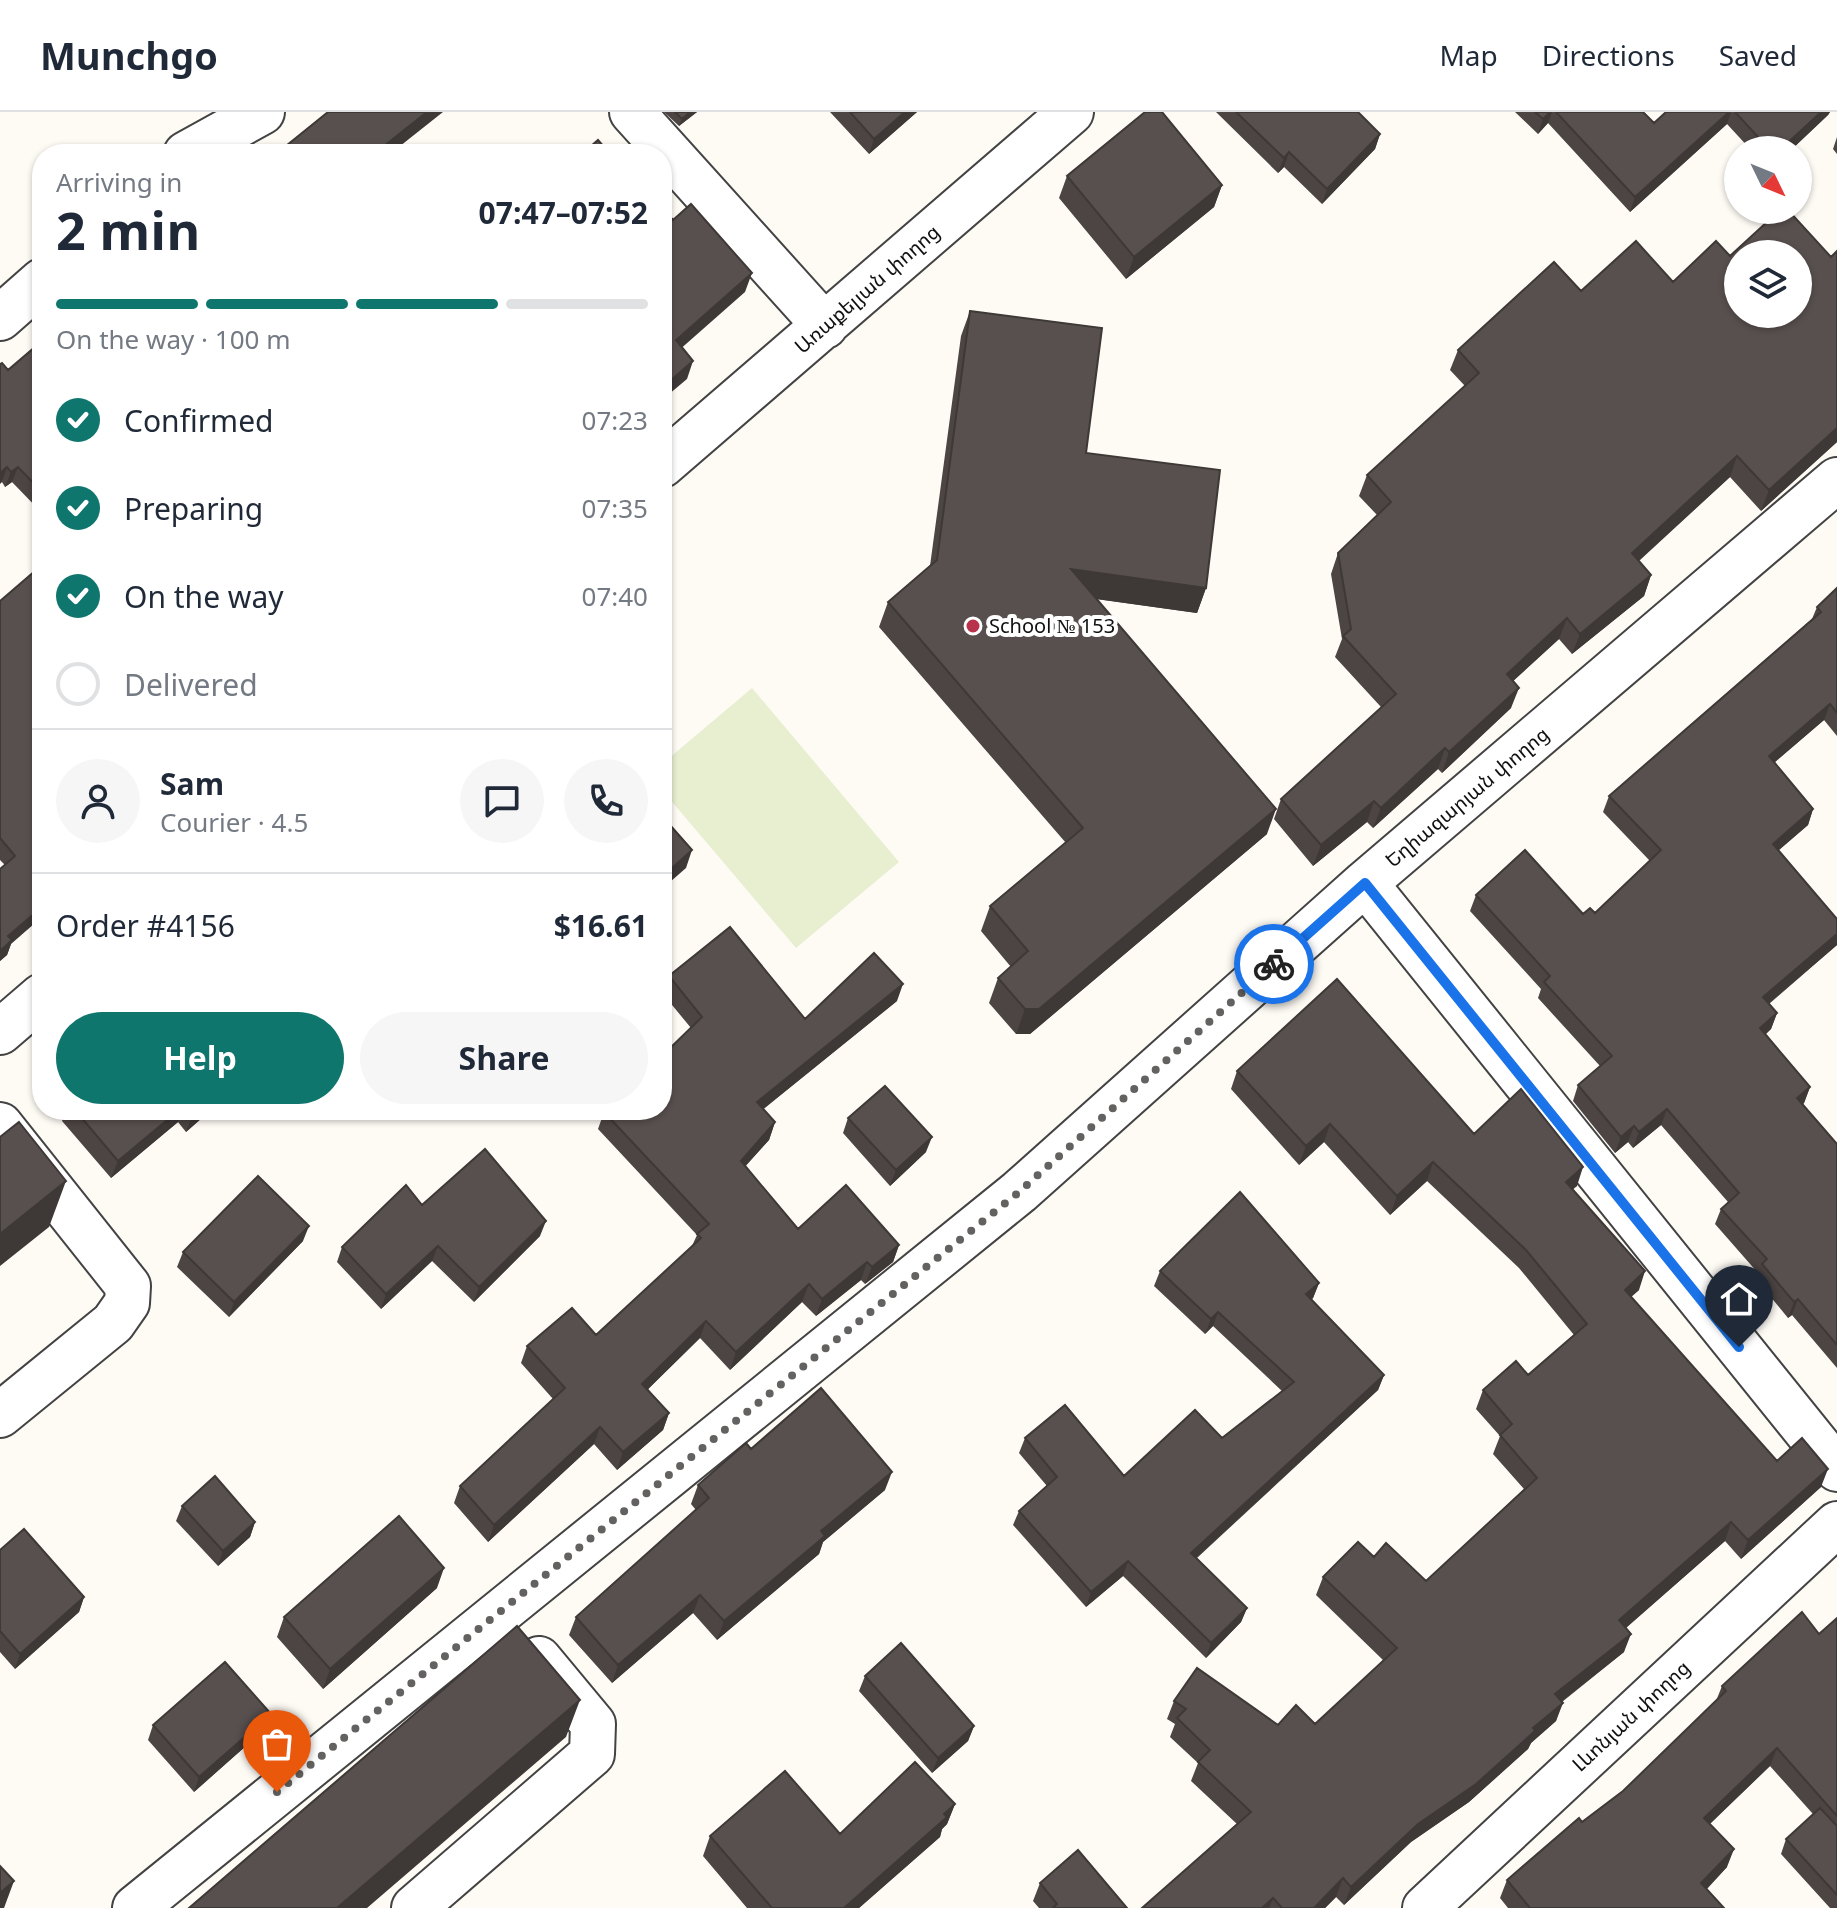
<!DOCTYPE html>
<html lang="en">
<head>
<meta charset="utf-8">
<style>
	body { margin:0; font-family:Georgia,"Noto Sans Armenian",serif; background:#f6f6f7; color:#1f2937; height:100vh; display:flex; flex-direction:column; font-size:30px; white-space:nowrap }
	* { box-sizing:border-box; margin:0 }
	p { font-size:26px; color:#747a83 }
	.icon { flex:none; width:44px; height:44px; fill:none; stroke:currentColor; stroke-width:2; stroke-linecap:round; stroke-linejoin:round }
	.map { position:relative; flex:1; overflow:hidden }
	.side { position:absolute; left:32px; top:32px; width:640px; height:976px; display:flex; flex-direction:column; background:#fff; border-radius:32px; box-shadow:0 2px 6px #0004 }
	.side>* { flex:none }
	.needle { width:52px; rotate:133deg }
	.fabs { position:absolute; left:1724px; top:24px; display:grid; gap:16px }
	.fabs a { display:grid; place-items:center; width:88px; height:88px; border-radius:50%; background:#fff; box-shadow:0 2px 6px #0004; font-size:40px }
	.pin { position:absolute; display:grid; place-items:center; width:68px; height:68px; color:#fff; margin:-82px -34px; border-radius:50% 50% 50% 0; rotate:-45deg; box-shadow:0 0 8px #0007 }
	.pin .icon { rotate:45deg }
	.courier { position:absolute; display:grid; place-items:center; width:80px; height:80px; margin:-40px; border:6px solid #1a73e8; border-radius:50%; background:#fff; color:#222; box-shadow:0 2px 10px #0007 }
	.summary em { font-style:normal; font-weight:700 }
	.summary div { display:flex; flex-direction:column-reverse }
	.summary { display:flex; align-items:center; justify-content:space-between; height:136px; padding:0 24px }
	h1 { font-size:52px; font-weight:700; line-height:60px }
	.bar { display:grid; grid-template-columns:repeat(4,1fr); gap:12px 8px; align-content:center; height:96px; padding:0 24px }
	.bar i { height:10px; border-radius:6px; background:#e0e1e3 }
	.bar .current { background:#0f766e }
	.bar p { grid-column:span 4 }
	.line { display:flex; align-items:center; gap:20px; padding:0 24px; border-top:2px solid #e0e1e3 }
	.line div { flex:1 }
	.round { display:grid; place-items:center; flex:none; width:84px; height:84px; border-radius:42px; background:#f6f6f7 }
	ol { padding:0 24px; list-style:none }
	li { display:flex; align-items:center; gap:24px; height:88px }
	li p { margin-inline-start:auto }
	li .icon { padding:8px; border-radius:50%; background:#0f766e; color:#fff; stroke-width:4 }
	li:last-child { color:#747a83 }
	li i { width:44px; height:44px; border:4px solid #e0e1e3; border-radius:50% }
	.cta { display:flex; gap:16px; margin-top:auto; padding:16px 24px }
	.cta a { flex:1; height:92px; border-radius:48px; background:#0f766e; color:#fff; font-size:32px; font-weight:700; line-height:92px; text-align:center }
	.cta a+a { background:#f6f6f7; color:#1f2937 }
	header { display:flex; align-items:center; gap:48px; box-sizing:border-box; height:112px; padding:0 40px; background:#fff; border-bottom:2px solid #e0e1e3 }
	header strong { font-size:38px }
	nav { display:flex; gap:44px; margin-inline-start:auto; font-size:28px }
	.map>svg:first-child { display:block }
	.pitch { fill:#e8efd1 }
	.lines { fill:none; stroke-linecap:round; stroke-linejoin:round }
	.minor-casing { stroke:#434343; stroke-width:48 }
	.minor { stroke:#fff; stroke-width:44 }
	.wall { fill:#4c4543 }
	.shaded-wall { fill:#3e3837 }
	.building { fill:#58504e; stroke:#3e3837; stroke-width:2; fill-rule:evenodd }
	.done { stroke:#636260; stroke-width:8; stroke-dasharray:0 14.4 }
	.route { stroke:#1a73e8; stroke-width:10 }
	.poi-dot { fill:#b7324a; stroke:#fff; stroke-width:3 }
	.labels { text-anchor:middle; stroke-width:8; stroke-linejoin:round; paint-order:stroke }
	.street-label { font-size:20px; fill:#101010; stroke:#fff }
	.poi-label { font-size:20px; fill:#101010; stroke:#fff; text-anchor:start }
</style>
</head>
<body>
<header>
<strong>Munchgo</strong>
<nav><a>Map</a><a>Directions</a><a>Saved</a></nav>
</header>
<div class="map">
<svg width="1837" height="1796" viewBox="0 0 1837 1796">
	<rect width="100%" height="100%" fill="#fefbf5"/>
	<path class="pitch" d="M752,576L899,750L796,836L662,678V652Z"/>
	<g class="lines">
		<defs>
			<path id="minor" d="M632,0L825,214
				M186,42L262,0
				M0,206L42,169
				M662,353L1071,0
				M1365,771L1837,1357
				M0,920L42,884
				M0,1013L128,1174L127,1191L113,1211L0,1303
				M135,1796L1019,1080L1365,771L1837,368
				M414,1796L592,1642L593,1612L539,1547
				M1425,1796L1837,1412"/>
		</defs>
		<use href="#minor" class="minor-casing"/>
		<use href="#minor" class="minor"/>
	</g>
	<path class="wall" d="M664,0H697L679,14Z
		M830,0H917L869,42Z
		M1216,0H1358L1380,22L1375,37L1322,92L1284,55L1278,61Z
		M1515,0H1643L1654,11L1666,0H1830L1828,3L1791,38H1751L1727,12L1630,100L1548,11L1538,22Z
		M1837,25V42L1833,37Z
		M1067,64L1222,73L1214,95L1126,167L1059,86Z
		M1837,139V330L1761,399L1730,365L1639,449L1651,463L1644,484L1572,542L1559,527L1513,569L1511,596L1442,661L1438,657L1373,716L1367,710L1313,754L1274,707L1281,687L1381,595L1335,545L1342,527L1331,462L1338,441L1377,403L1359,384L1367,363L1465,274L1450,258L1458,238L1581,179L1673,170L1730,144L1831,145Z
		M970,199L1086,341L1206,476L1197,501L1096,487L1267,722L1030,922H1016L989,891L998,866L1011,855L981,819L990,794L1066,731L879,515L888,490L930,454L961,224Z
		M42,229V401L12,370L5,375L2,370L8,258Z
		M42,453L11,832L7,843L0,849V757L5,753L0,748V489Z
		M1837,476V624L1824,608L1774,651L1813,697L1808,713L1778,739L1837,822V833L1769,892L1777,901L1771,917L1765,923L1810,975L1804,991L1802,993L1837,1032V1256L1792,1203L1788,1206L1756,1167L1758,1161L1715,1112L1721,1097L1728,1090L1661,1013L1633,1036L1628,1030L1615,1041L1573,989L1578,973L1600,954L1538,886L1541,877L1470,799L1476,783L1583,802L1595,801L1650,749L1603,700L1609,684L1812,507L1817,495Z
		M669,864L805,907L897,889L763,997L775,1010L769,1028L745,1054L798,1117L899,1133L893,1150L865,1172L861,1168L816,1204L802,1190L730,1258L700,1226L648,1277L669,1301L663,1318L617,1358L594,1332L488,1430L454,1391L460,1374L553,1287L521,1251L527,1234L596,1223L692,1134L697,1123L598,1017L604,1000L691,916L663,882Z
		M42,938V969L33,958L40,940Z
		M1237,959L1474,1022L1577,1074L1572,1077L1639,1178L1631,1185L1777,1349L1821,1375L1741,1447L1725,1429L1626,1516L1624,1540L1562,1590L1556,1609L1531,1631L1528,1637L1469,1690L1411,1730L1344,1793L1336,1785L1325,1796H1142L1237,1712L1191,1669L1198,1651L1170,1625L1175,1612L1167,1607L1174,1589L1278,1613L1315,1612L1384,1549L1316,1483L1323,1465L1374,1445L1426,1469L1524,1377L1493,1342L1500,1324L1476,1297L1483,1278L1528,1263L1574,1223L1519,1156L1427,1069L1390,1103L1324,1030L1299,1053L1231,977Z
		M66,998H211L186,1020L178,1010L111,1066L62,1009Z
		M848,1006L926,1040L890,1074L843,1021Z
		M422,1093L540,1124L474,1190L432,1149L381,1197L337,1150L342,1135Z
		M303,1129L229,1205L177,1155L183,1140Z
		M1160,1159L1319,1171L1313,1186L1311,1188L1384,1263L1378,1278L1197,1446L1247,1496L1241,1510L1206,1546L1123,1464L1086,1495L1013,1413L1019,1399L1047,1374L1019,1341L1025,1326L1124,1364L1222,1326L1282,1279L1213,1214L1205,1222L1154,1174Z
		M751,1337L885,1378L823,1430L819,1442L717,1528L693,1501L612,1571L569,1523L576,1505L696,1398L691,1392L698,1373Z
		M182,1394L255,1410L250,1425L218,1454L176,1409Z
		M0,1438L84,1485L79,1500L15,1557L0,1540Z
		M437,1476L323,1577L277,1525L284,1505Z
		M1837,1506V1796H1830L1781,1742L1786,1727L1813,1702L1770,1654L1710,1712L1727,1755L1707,1777L1724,1796H1508L1500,1786L1507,1768L1623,1679L1716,1589L1722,1574L1819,1522Z
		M865,1564L974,1614L968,1629L932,1661L859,1579Z
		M153,1613L265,1617L194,1680L148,1628Z
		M955,1692L947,1712L942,1717L940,1725L859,1796H747L703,1744L710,1724L840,1722Z
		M1040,1771L1127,1796H1039L1033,1789Z"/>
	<path class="shaded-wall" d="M427,0H443L390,42H377L379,38Z
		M690,0H697L679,14L682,7Z
		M905,0H917L869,42L874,27Z
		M1550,0H1552L1548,11L1538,22L1543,7Z
		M1729,0H1731L1727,12L1630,100L1635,85Z
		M1821,0H1830L1828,3L1791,38H1780Z
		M1380,22L1375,37L1322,92L1327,77Z
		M1289,40L1284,55L1278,61L1284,46Z
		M1222,73L1214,95L1126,167L1134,145Z
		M752,161L745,180L669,247L676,228Z
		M693,249L687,267L662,288V276Z
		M1837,316V330L1761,399L1769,378Z
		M1737,344L1730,365L1624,462L1632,441Z
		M7,355L2,370L0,372V361Z
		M18,355L12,370L5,375L11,360Z
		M1071,457L1206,476L1197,501L1061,482Z
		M1651,463L1644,484L1572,542L1580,522Z
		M1567,506L1559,527L1499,582L1507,562Z
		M1519,576L1511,596L1442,661L1449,640Z
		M1830,592L1824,608L1763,660L1769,644Z
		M1445,636L1438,657L1373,716L1381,696Z
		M1374,689L1367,710L1313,754L1321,733Z
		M1276,697L1267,722L1030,922H1016L1025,897Z
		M1813,697L1808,713L1767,748L1773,732Z
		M692,738L686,756L662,777V765Z
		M42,795V805L11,832L7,843L0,849V839L8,824Z
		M1837,822V833L1757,901L1763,885Z
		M903,872L897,889L750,1008L757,990Z
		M1777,901L1771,917L1754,932L1760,916Z
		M1810,975L1804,991L1791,1002L1797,986Z
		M1667,997L1661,1013L1633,1036L1639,1020Z
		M179,998H183L178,1010L111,1066L118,1049Z
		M197,998H211L186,1020L193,1002Z
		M775,1010L769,1028L735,1066L741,1049Z
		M1330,1012L1324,1030L1299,1053L1306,1034Z
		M1634,1014L1628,1030L1615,1041L1621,1025Z
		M932,1025L926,1040L890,1074L896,1058Z
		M1433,1050L1427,1069L1390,1103L1397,1084Z
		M1583,1055L1577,1074L1559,1089L1566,1070Z
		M66,1069L49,1115L0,1154V1122Z
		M546,1109L540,1124L474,1190L479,1175Z
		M309,1114L303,1129L229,1205L234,1190Z
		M899,1133L893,1150L865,1172L872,1155Z
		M438,1134L432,1149L381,1197L386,1182Z
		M867,1150L861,1168L816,1204L822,1187Z
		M1645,1159L1639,1178L1618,1196L1625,1178Z
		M1319,1171L1313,1186L1301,1197L1306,1182Z
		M809,1172L802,1190L730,1258L736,1240Z
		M1798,1187L1792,1203L1788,1206L1794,1190Z
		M1218,1200L1213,1214L1205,1222L1211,1207Z
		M706,1209L700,1226L636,1289L642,1272Z
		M1384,1263L1378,1278L1186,1455L1191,1441Z
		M669,1301L663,1318L617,1358L623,1340Z
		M600,1315L594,1332L488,1430L494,1413Z
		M1828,1357L1821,1375L1741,1447L1748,1428Z
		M892,1360L885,1378L823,1430L819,1442L717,1528L724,1509L821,1419Z
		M255,1410L250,1425L218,1454L223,1439Z
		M1731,1410L1725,1429L1613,1527L1619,1508Z
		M1128,1449L1123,1464L1086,1495L1091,1480Z
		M444,1456L437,1476L323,1577L330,1557Z
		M700,1483L693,1501L612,1571L618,1553Z
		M84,1485L79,1500L15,1557L20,1542Z
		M1247,1496L1241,1510L1206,1546L1211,1531Z
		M1631,1522L1624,1540L1548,1600L1555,1582Z
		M580,1588L566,1625L367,1796H337Z
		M1563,1591L1556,1609L1531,1631L1528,1637L1469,1690L1411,1730L1344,1793L1351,1775L1418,1712Z
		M271,1602L265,1617L194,1680L199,1665Z
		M974,1614L968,1629L932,1661L938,1646Z
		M1777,1636L1770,1654L1697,1724L1704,1706Z
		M955,1692L947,1712L942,1717L940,1725L859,1796H844Z
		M1734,1737L1727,1755L1694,1790L1701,1771Z
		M1343,1766L1336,1785L1325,1796H1314Z
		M14,1769L4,1796H0V1781Z
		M1273,1786L1269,1796H1262Z"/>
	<path class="building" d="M328,0H427L379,38L382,42H276Z
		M675,0H690L682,7Z
		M850,0H905L874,27Z
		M1145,0H1162L1222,73L1134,145L1067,64Z
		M1236,0H1358L1380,22L1327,77L1289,40L1284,46Z
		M1535,0H1550L1543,7Z
		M1556,0H1643L1654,11L1666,0H1729L1635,85Z
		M1735,0H1821L1780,38H1770Z
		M598,28L610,42H582Z
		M691,92L752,161L676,228L693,249L662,276V96L673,108Z
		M1780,98H1788L1831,145L1837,139V316L1769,378L1737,344L1632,441L1651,463L1580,522L1567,506L1507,562L1519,576L1449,640L1445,636L1381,696L1374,689L1321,733L1281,687L1396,582L1343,524L1351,517L1338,441L1391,390L1367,363L1479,261L1458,238L1554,150L1581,179L1636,129L1673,170L1716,129L1730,144ZM1738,142H1798V202H1738Z
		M970,199L1102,216L1086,341L1220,358L1206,476L1071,457L1276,697L1039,897H1025L998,866L1028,839L990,794L1083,716L888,490L937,448Z
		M42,229V380L18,355L11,360L7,355L0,361V252L2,251L8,258Z
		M42,453V795L8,824L12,828L0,839V757L15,744L0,726V489Z
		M1837,476V601L1830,592L1769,644L1813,697L1773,732L1837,807V822L1763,885L1777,901L1760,916L1810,975L1797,986L1837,1032V1233L1798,1187L1794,1190L1762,1152L1767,1147L1721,1097L1739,1081L1667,997L1639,1020L1634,1014L1621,1025L1578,973L1612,944L1544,870L1550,864L1476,783L1525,738L1583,802L1590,796L1595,801L1661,738L1609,684L1821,500L1817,495Z
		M662,704L692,738L662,765Z
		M730,815L805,907L874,841L903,872L757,990L775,1010L741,1049L798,1117L846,1073L899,1133L872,1155L867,1150L822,1187L809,1172L736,1240L706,1209L642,1272L669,1301L623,1340L600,1315L494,1413L460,1374L565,1276L527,1234L572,1196L596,1223L701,1126L697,1122L709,1112L604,1000L606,998H662V944L702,905L669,864Z
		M1337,867L1474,1022L1521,977L1583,1055L1566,1070L1645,1159L1625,1178L1777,1349L1802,1326L1828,1357L1748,1428L1731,1410L1619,1508L1631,1522L1555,1582L1563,1591L1533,1616L1535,1619L1476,1672L1418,1712L1351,1775L1343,1766L1314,1796H1282L1273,1786L1262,1796H1142L1251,1700L1198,1650L1210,1638L1177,1606L1186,1597L1174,1589L1197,1556L1278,1613L1296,1593L1315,1612L1397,1536L1323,1465L1358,1430L1374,1445L1386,1431L1426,1469L1537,1366L1500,1323L1512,1312L1483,1278L1516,1249L1528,1263L1587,1212L1526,1138L1433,1050L1397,1084L1330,1012L1306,1034L1237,959Z
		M885,974L932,1025L896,1058L848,1006Z
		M75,998H179L118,1049Z
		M19,1010L66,1069L0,1122V1025Z
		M485,1037L546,1109L479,1175L438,1134L386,1182L342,1135L406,1073L422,1093Z
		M258,1064L309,1114L234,1190L183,1140Z
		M1240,1080L1319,1171L1306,1182L1384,1263L1191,1441L1247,1496L1211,1531L1128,1449L1091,1480L1019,1399L1057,1365L1025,1326L1065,1293L1124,1364L1195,1298L1222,1326L1294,1270L1218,1200L1211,1207L1160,1159Z
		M821,1276L892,1360L821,1419L825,1424L724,1509L700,1483L618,1553L576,1505L709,1386L698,1373L746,1331L751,1337Z
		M215,1364L255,1410L223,1439L182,1394Z
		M399,1404L444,1456L330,1557L284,1505Z
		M24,1417L84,1485L20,1542L0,1519V1438Z
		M1802,1500L1819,1522L1837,1506V1704L1777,1636L1704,1706L1734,1737L1701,1771L1724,1796H1530L1507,1768L1579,1706L1582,1710L1623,1679L1726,1579L1722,1574Z
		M517,1514L580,1588L337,1796H189Z
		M901,1531L974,1614L938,1646L865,1564Z
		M225,1550L271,1602L199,1665L153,1613Z
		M915,1650L955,1692L944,1702L947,1705L844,1796H772L710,1724L785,1659L840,1722Z
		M1820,1696L1837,1714V1783L1786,1727Z
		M1078,1738L1127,1796H1053L1057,1792L1040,1771Z
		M0,1754L14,1769L0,1781Z"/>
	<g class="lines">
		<path class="done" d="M277,1680L1019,1080L1274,852"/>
		<path class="route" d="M1274,852L1365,771L1739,1235"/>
	</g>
	<circle class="poi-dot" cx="973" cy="514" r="8"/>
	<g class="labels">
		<g class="street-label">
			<text transform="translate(867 177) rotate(-41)" y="7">Առաքելյան փողոց</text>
			<text transform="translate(1467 685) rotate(-40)" y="7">Եղիազարյան փողոց</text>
			<text transform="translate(1631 1604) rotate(-43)" y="7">Լևոնյան փողոց</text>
		</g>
		<g class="poi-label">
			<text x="989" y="521">School № 153</text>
		</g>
	</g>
</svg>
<div class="fabs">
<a><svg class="needle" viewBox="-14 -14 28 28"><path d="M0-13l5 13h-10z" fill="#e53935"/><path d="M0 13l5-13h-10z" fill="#747a83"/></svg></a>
<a><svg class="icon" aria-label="layers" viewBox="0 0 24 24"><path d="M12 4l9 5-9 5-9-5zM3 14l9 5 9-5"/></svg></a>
</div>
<div class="pin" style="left:277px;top:1680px;background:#ea580c"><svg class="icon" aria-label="bag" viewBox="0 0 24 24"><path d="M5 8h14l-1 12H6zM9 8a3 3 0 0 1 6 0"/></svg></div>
<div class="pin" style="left:1739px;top:1235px;background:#1f2937"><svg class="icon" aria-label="home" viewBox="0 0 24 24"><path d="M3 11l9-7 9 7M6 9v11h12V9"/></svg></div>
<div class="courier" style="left:1274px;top:852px"><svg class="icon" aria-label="bike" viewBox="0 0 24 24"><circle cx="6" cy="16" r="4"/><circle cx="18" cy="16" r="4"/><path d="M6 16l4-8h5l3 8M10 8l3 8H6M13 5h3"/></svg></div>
<section class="side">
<div class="summary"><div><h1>2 min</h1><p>Arriving in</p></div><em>07:47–07:52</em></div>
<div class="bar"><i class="current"></i><i class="current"></i><i class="current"></i><i></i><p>On the way · 100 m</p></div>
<ol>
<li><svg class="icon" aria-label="check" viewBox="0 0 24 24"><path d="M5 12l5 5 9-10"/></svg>Confirmed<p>07:23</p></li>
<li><svg class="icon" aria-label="check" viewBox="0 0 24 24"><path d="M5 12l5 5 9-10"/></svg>Preparing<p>07:35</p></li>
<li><svg class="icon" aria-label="check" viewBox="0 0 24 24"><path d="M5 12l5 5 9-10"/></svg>On the way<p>07:40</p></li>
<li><i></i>Delivered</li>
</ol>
<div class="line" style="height:144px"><a class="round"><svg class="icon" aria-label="person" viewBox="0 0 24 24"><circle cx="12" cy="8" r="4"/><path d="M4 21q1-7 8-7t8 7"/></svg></a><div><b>Sam</b><p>Courier · 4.5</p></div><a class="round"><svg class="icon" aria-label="chat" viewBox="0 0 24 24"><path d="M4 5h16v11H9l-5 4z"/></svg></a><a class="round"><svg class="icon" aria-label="phone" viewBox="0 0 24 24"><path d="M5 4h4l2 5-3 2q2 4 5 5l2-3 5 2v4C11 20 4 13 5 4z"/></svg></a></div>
<div class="line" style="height:104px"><div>Order #4156</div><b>$16.61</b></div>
<div class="cta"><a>Help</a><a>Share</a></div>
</section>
</div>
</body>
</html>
